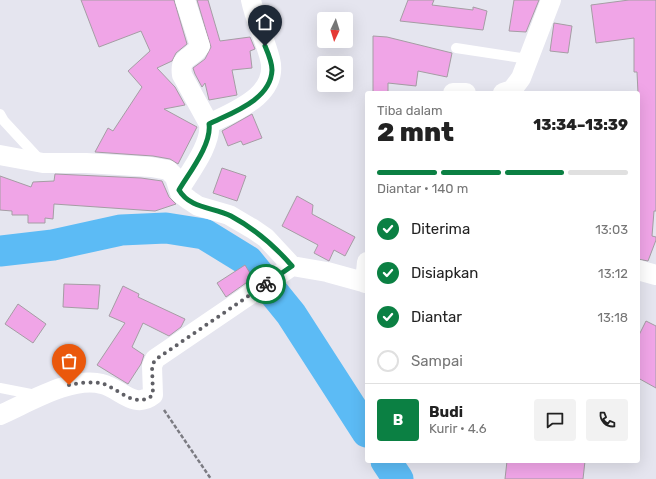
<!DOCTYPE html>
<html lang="id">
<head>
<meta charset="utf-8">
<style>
	body { margin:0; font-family:Rubik,sans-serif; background:#f2f2f2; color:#222; height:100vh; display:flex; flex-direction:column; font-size:15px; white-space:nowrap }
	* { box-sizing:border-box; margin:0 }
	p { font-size:13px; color:#767676 }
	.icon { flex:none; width:22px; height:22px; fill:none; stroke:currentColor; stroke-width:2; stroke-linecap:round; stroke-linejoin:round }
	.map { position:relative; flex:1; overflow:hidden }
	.details { position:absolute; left:365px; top:91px; width:275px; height:372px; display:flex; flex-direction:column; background:#fff; border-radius:4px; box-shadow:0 4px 16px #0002 }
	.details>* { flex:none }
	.needle { width:26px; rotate:184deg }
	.buttons { position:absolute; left:317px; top:12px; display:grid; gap:8px }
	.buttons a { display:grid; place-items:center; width:36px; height:36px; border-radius:4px; background:#fff; box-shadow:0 4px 16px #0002; font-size:20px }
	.pin { position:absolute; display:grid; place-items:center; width:34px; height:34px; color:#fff; margin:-41px -17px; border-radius:50% 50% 50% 0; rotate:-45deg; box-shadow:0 0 4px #0007 }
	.pin .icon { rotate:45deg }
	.courier { position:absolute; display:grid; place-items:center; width:40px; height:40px; margin:-20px; border:3px solid #0b8043; border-radius:50%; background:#fff; color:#222; box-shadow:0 1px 5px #0007 }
	.head em { font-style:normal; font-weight:800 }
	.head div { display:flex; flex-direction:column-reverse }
	.head { display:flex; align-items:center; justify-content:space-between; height:68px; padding:0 12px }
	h1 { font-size:26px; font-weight:800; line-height:30px }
	.bar { display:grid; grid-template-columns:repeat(4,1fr); gap:6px 4px; align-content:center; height:48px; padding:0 12px }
	.bar i { height:5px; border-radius:3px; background:#e0e0e0 }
	.bar .active { background:#0b8043 }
	.bar p { grid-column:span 4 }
	.line { display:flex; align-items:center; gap:10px; padding:0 12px; border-top:1px solid #e0e0e0 }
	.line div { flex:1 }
	.round { display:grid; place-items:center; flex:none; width:42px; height:42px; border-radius:4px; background:#f2f2f2 }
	ol { padding:0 12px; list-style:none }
	li { display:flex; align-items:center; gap:12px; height:44px }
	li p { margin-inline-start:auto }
	li .icon { padding:4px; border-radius:50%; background:#0b8043; color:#fff; stroke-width:4 }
	li:last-child { color:#767676 }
	li i { width:22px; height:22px; border:2px solid #e0e0e0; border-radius:50% }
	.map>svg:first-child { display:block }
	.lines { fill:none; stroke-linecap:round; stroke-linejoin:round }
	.river { stroke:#5cbbf5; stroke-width:31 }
	.building { fill:#f0a5e7; stroke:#a59da4 }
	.path { stroke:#7b7b82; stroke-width:2.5; stroke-dasharray:4 2; stroke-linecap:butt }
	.service { stroke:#fff; stroke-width:10 }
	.minor { stroke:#fff; stroke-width:20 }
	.done { stroke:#606066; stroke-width:4; stroke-dasharray:0 7.2 }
	.route { stroke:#0b8043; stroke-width:5 }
</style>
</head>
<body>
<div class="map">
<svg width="656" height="479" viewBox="0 0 656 479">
	<rect width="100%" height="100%" fill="#e5e5ef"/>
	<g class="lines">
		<path class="river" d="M0,251L53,245L121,230L166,228L204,234L248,261L291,314L367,432
			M386,461L398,479"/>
	</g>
	<path class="building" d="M81,0H174L187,44L176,53L172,61L157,68L175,87L185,105L164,109L197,127L178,164L170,159L153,156L95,152L108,128L113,131L142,87L128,71L150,51L141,31L99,47Z
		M197,0H208L220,41L250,37L255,49L250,51L252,68L232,70L237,95L209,100L205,83L202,87L195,74L193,68L205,59L211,47Z
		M408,0H434L432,5L473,10V7L487,11L483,30L400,21Z
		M514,0H539L526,32L509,31Z
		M629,0H656V211H654L652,236L656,237V240L648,261L638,259V93L637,72H634V38L596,43L591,5Z
		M554,23L572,26L568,53L550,51Z
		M373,36L387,37L452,53L447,77L418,71L416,86L388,83V93H373Z
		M252,114L262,138L243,145L241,141L228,146L222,131Z
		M222,168L246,176L237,201L213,193Z
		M55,174L141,178L162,181L169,197L176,204L155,211L54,204L53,219L45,218V223H28V215H12V211L0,210V176L31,187L33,182L54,181Z
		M297,196L313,205L312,214L355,237L345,256L334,250L329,261L314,253L318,245L282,226Z
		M245,265L253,278L226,297L217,283Z
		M64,284L100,285L98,309L63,307Z
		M123,286L139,294L138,297L185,319L181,327L169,336L143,323L132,347L144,355L141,364L128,384L97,365L125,323L109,316Z
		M18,304L46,324L33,343L5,324Z
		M646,321L656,326V388L638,378V337Z
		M507,461H585L583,479H505Z"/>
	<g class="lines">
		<path class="path" d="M164,410L211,479"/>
		<path class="service" d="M456,48L528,59
			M0,114L4,121L40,160
			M0,388L36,395"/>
		<path class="minor" d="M453,93H466
			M503,93L512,90L521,78L551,0
			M209,124C235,111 279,95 270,59C265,39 255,20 251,0
			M0,155L43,163H86L151,167L168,170L175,177L180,193L189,200L198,206L229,215L253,229L266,238L292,266
			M179,190C189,173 212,144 209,124L182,75C179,55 192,60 200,46L185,0
			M638,270L656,275
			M365,283L367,262
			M0,415C28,403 71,376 102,384C120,388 134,410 153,395L152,366L155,359L292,266L327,272L367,283"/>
	</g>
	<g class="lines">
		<path class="done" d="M69,385C78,383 95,381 104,384C120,390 135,409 153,395L152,366L155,360L266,284"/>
		<path class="route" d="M265,46C268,53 272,62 272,70C271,100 231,113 209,124C212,144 189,173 179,190C190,209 214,207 231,216C255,229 274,245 292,266L266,284"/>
	</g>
</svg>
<div class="buttons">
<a><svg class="needle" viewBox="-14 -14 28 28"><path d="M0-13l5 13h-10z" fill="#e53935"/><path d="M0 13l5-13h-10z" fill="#767676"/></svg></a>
<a><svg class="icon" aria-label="layers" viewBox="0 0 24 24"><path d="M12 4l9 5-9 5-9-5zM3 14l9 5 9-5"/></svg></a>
</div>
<div class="pin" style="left:69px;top:385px;background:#ea580c"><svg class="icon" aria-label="bag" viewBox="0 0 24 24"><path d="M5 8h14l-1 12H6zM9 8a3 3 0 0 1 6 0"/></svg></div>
<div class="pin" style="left:265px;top:46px;background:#1f2937"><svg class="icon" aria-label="home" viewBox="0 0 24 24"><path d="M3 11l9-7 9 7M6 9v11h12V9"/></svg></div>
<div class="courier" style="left:266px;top:284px"><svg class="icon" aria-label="bike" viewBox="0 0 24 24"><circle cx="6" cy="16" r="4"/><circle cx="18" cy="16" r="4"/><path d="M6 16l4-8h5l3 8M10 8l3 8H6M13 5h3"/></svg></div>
<section class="details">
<div class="head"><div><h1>2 mnt</h1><p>Tiba dalam</p></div><em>13:34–13:39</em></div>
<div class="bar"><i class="active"></i><i class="active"></i><i class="active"></i><i></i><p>Diantar · 140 m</p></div>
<ol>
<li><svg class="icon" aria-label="check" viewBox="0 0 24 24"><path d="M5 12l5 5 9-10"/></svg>Diterima<p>13:03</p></li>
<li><svg class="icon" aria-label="check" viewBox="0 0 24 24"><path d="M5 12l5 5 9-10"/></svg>Disiapkan<p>13:12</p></li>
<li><svg class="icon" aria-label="check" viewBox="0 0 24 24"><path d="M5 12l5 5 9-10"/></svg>Diantar<p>13:18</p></li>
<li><i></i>Sampai</li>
</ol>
<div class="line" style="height:72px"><b class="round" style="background:#0b8043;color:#fff">B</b><div><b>Budi</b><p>Kurir · 4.6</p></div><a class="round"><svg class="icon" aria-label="chat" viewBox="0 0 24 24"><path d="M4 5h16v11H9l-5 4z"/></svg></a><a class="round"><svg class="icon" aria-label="phone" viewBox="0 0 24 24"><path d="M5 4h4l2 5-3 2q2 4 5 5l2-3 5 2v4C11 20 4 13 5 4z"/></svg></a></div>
</section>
</div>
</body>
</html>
